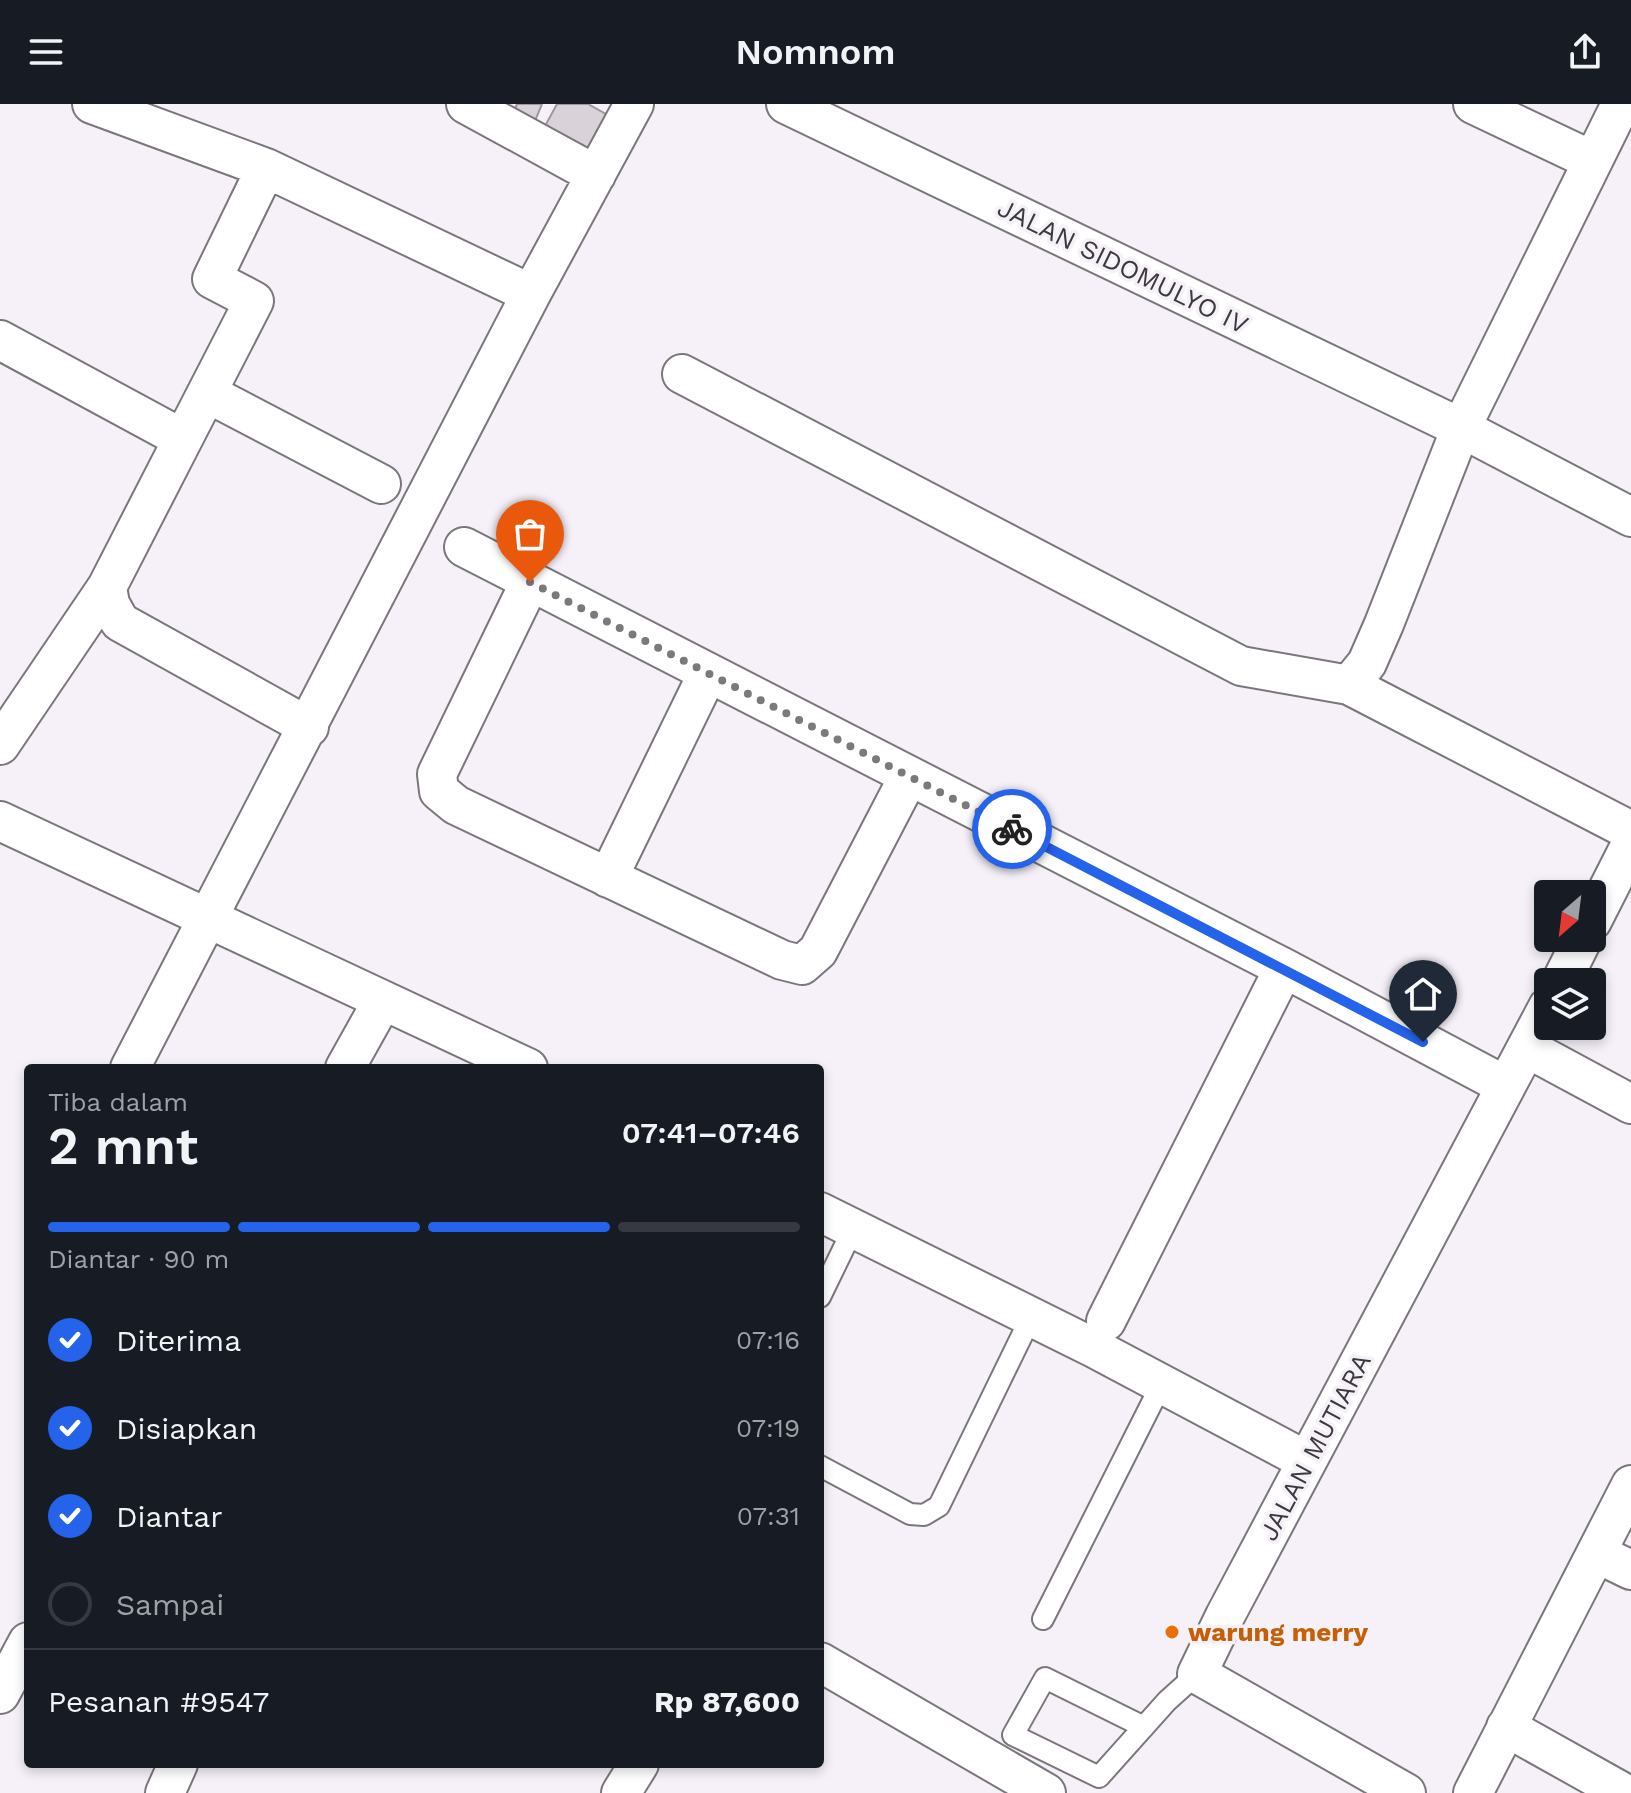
<!DOCTYPE html>
<html lang="id">
<head>
<meta charset="utf-8">
<style>
	body { margin:0; font-family:"Work Sans",sans-serif; background:#20242c; color:#f1f3f6; height:100vh; display:flex; flex-direction:column; font-size:30px; white-space:nowrap }
	* { box-sizing:border-box; margin:0 }
	p { font-size:26px; color:#9ea1a6 }
	.icon { flex:none; width:44px; height:44px; fill:none; stroke:currentColor; stroke-width:2; stroke-linecap:round; stroke-linejoin:round }
	.map { position:relative; flex:1; overflow:hidden }
	.panel { position:absolute; left:24px; top:960px; width:800px; height:704px; display:flex; flex-direction:column; background:#171b24; border-radius:8px; box-shadow:0 4px 12px #0003 }
	.panel>* { flex:none }
	.needle { width:52px; rotate:208deg }
	.controls { position:absolute; left:1534px; top:776px; display:grid; gap:16px }
	.controls a { display:grid; place-items:center; width:72px; height:72px; border-radius:8px; background:#171b24; box-shadow:0 4px 12px #0003; font-size:40px }
	.pin { position:absolute; display:grid; place-items:center; width:68px; height:68px; color:#fff; margin:-82px -34px; border-radius:50% 50% 50% 0; rotate:-45deg; box-shadow:0 0 8px #0007 }
	.pin .icon { rotate:45deg }
	.courier { position:absolute; display:grid; place-items:center; width:80px; height:80px; margin:-40px; border:6px solid #2563eb; border-radius:50%; background:#fff; color:#222; box-shadow:0 2px 10px #0007 }
	.overview em { font-style:normal; font-weight:600 }
	.overview div { display:flex; flex-direction:column-reverse }
	.overview { display:flex; align-items:center; justify-content:space-between; height:136px; padding:0 24px }
	h1 { font-size:52px; font-weight:600; line-height:60px }
	.bar { display:grid; grid-template-columns:repeat(4,1fr); gap:12px 8px; align-content:center; height:96px; padding:0 24px }
	.bar i { height:10px; border-radius:6px; background:#363941 }
	.bar .on { background:#2563eb }
	.bar p { grid-column:span 4 }
	.line { display:flex; align-items:center; gap:20px; padding:0 24px; border-top:2px solid #363941 }
	.line div { flex:1 }
	ol { padding:0 24px; list-style:none }
	li { display:flex; align-items:center; gap:24px; height:88px }
	li p { margin-inline-start:auto }
	li .icon { padding:8px; border-radius:50%; background:#2563eb; color:#fff; stroke-width:4 }
	li:last-child { color:#9ea1a6 }
	li i { width:44px; height:44px; border:4px solid #363941; border-radius:50% }
	header { display:flex; justify-content:space-between; align-items:center; height:104px; padding:0 24px; background:#171b24; font-size:36px; font-weight:600 }
	.map>svg:first-child { display:block }
	.building { fill:#d9d2d9; stroke:#9e989e; stroke-width:2 }
	.lines { fill:none; stroke-linecap:round; stroke-linejoin:round }
	.service-casing { stroke:#7a767c; stroke-width:24 }
	.minor-casing { stroke:#7a767c; stroke-width:42 }
	.service { stroke:#fff; stroke-width:20 }
	.minor { stroke:#fff; stroke-width:38 }
	.done { stroke:#7c797e; stroke-width:8; stroke-dasharray:0 14.4 }
	.route { stroke:#2563eb; stroke-width:10 }
	.food-dot { fill:#e8710a; stroke:#f6f1f9; stroke-width:3 }
	.labels { text-anchor:middle; stroke-width:7; stroke-linejoin:round; paint-order:stroke }
	.street-label { font-size:26px; fill:#3b393c; stroke:#f6f1f9 }
	.food-label { font-size:26px; font-weight:bold; fill:#c56008; stroke:#f6f1f9; text-anchor:start }
</style>
</head>
<body>
<header><svg class="icon" aria-label="menu" viewBox="0 0 24 24"><path d="M4 6h16M4 12h16M4 18h16"/></svg>Nomnom<svg class="icon" aria-label="share" viewBox="0 0 24 24"><path d="M12 15V3M7 8l5-5 5 5M5 13v7h14v-7"/></svg></header>
<div class="map">
<svg width="1631" height="1689" viewBox="0 0 1631 1689">
	<rect width="100%" height="100%" fill="#f6f1f9"/>
	<path class="building" d="M517,0H542L533,22L512,12Z
		M557,0H588L620,18L601,52L545,22Z"/>
	<g class="lines">
		<defs>
			<path id="service" d="M820,1193L853,1125
				M820,1362L910,1410L924,1411L939,1402L1031,1213
				M1043,1515L1162,1279
				M1144,1623L1045,1574L1013,1631L1099,1673L1167,1597L1197,1570"/>
			<path id="minor" d="M92,0L266,64L212,175L254,197L183,335
				M466,0L596,71
				M786,0L1461,324L1631,413
				M1473,0L1591,56
				M266,64L531,190
				M0,236L183,335L107,483L110,500L120,518L309,623
				M682,270L1241,562L1349,581L1367,559L1384,520L1461,324L1621,0
				M207,289L381,380
				M464,443L1284,864L1506,982
				M530,478L437,670L439,687L456,701L782,856L802,861L818,847L909,672
				M1349,581L1631,727
				M0,641L107,483
				M0,717L528,964
				M608,774L708,569
				M1592,817L1631,740
				M1561,878L1583,834
				M1527,944L1631,1000
				M130,964L531,190L634,0
				M345,964L383,896
				M820,1108L1094,1244L1307,1357
				M1106,1217L1284,864
				M1596,1449L1631,1466
				M820,1558L1046,1689
				M0,1590L28,1538
				M1506,1623L1624,1689
				M165,1689L178,1660
				M621,1689L639,1660
				M1406,1689L1197,1570L1225,1512L1548,903
				M1473,1689L1631,1381"/>
		</defs>
		<use href="#service" class="service-casing"/>
		<use href="#minor" class="minor-casing"/>
		<use href="#service" class="service"/>
		<use href="#minor" class="minor"/>
	</g>
	<g class="lines">
		<path class="done" d="M530,478L1012,725"/>
		<path class="route" d="M1012,725L1423,938"/>
	</g>
	<circle class="food-dot" cx="1172" cy="1528" r="8"/>
	<g class="labels">
		<g class="street-label">
			<text transform="translate(1123 162) rotate(26)" y="9">JALAN SIDOMULYO IV</text>
			<text transform="translate(1315 1343) rotate(-62)" y="9">JALAN MUTIARA</text>
		</g>
		<g class="food-label">
			<text x="1188" y="1537">warung merry</text>
		</g>
	</g>
</svg>
<div class="controls">
<a><svg class="needle" viewBox="-14 -14 28 28"><path d="M0-13l5 13h-10z" fill="#e53935"/><path d="M0 13l5-13h-10z" fill="#9ea1a6"/></svg></a>
<a><svg class="icon" aria-label="layers" viewBox="0 0 24 24"><path d="M12 4l9 5-9 5-9-5zM3 14l9 5 9-5"/></svg></a>
</div>
<div class="pin" style="left:530px;top:478px;background:#ea580c"><svg class="icon" aria-label="bag" viewBox="0 0 24 24"><path d="M5 8h14l-1 12H6zM9 8a3 3 0 0 1 6 0"/></svg></div>
<div class="pin" style="left:1423px;top:938px;background:#1f2937"><svg class="icon" aria-label="home" viewBox="0 0 24 24"><path d="M3 11l9-7 9 7M6 9v11h12V9"/></svg></div>
<div class="courier" style="left:1012px;top:725px"><svg class="icon" aria-label="bike" viewBox="0 0 24 24"><circle cx="6" cy="16" r="4"/><circle cx="18" cy="16" r="4"/><path d="M6 16l4-8h5l3 8M10 8l3 8H6M13 5h3"/></svg></div>
<section class="panel">
<div class="overview"><div><h1>2 mnt</h1><p>Tiba dalam</p></div><em>07:41–07:46</em></div>
<div class="bar"><i class="on"></i><i class="on"></i><i class="on"></i><i></i><p>Diantar · 90 m</p></div>
<ol>
<li><svg class="icon" aria-label="check" viewBox="0 0 24 24"><path d="M5 12l5 5 9-10"/></svg>Diterima<p>07:16</p></li>
<li><svg class="icon" aria-label="check" viewBox="0 0 24 24"><path d="M5 12l5 5 9-10"/></svg>Disiapkan<p>07:19</p></li>
<li><svg class="icon" aria-label="check" viewBox="0 0 24 24"><path d="M5 12l5 5 9-10"/></svg>Diantar<p>07:31</p></li>
<li><i></i>Sampai</li>
</ol>
<div class="line" style="height:104px"><div>Pesanan #9547</div><b>Rp 87,600</b></div>
</section>
</div>
</body>
</html>
